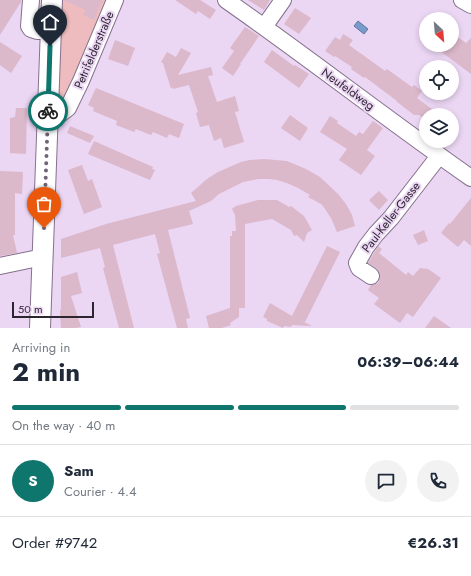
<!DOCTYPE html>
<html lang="en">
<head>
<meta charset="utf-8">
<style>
	body { margin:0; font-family:Jost,sans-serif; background:#f2f2f3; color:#1f2937; height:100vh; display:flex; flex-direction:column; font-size:15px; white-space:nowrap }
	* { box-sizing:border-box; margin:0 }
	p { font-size:13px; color:#747a83 }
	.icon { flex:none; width:22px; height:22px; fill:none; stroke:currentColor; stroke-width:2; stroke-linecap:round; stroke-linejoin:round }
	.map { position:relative; height:328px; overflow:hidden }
	.side { display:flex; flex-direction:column; background:#fff; flex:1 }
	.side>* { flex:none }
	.needle { width:26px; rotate:154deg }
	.buttons { position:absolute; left:419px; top:12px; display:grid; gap:8px }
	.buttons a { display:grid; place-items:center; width:40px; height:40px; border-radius:50%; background:#fff; box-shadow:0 2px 6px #0003; font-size:20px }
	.scale { position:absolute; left:12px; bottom:10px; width:82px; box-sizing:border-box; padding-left:4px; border:2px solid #2d2530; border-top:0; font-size:11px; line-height:14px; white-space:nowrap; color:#2d2530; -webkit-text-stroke:3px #ebd6f4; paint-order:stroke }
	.pin { position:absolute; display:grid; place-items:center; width:34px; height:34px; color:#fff; margin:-41px -17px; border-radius:50% 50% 50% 0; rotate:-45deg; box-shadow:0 0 4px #0007 }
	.pin .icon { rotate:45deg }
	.courier { position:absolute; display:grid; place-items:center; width:40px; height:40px; margin:-20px; border:3px solid #0f766e; border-radius:50%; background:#fff; color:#222; box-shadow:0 1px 5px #0007 }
	.summary em { font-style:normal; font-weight:700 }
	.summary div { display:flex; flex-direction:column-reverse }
	.summary { display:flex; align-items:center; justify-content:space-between; height:68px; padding:0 12px }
	h1 { font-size:26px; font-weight:700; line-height:30px }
	.bar { display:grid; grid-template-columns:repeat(4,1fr); gap:6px 4px; align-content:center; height:48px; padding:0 12px }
	.bar i { height:5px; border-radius:3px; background:#e0e1e3 }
	.bar .on { background:#0f766e }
	.bar p { grid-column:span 4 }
	.line { display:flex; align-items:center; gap:10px; padding:0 12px; border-top:1px solid #e0e1e3 }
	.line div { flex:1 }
	.round { display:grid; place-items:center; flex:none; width:42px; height:42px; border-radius:21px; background:#f2f2f3 }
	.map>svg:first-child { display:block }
	.green { fill:#eebcbe }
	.water { fill:#789bcc; stroke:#62789d }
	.building { fill:#dbb8ca }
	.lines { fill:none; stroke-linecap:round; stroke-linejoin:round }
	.minor-casing { stroke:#85718c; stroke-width:18 }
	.major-casing { stroke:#85718c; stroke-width:22 }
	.minor { stroke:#fff; stroke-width:16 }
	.major { stroke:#fff; stroke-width:20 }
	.done { stroke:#706375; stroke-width:4; stroke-dasharray:0 7.2 }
	.route { stroke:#0f766e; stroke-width:5 }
	.labels { text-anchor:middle; stroke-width:4; stroke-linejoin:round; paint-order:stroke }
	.street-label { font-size:12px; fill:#2d2530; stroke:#ebd6f4 }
</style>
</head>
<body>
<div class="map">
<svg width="471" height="328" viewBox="0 0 471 328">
	<rect width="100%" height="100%" fill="#ebd6f4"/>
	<path class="green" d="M60,0H110L69,103L58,100Z"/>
	<path class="water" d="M358,21L368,29L364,34L354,26Z"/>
	<path class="building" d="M0,0H21V2L0,35Z
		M63,0H102L94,20L83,15L86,10Z
		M175,0H200L216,10L210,19L198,11L196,14Z
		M248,0H270L264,10Z
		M295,8L311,18L299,34L284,24Z
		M245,27L259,36L240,64H241L233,76L222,68L234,51L230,48Z
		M452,33L466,43L471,38V74L432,45H452Z
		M343,34L353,40L349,45L385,71L387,69L412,87L414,85L422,91L417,98L440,115H426V120L419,115H414L396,101H397L365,77L364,78L351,69L352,67L335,56L334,57L325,51L335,37L340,40Z
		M115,40L135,48L128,66L108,59Z
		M0,42L22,56L11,73L0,65Z
		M181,48L191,53L178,75L211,67L213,75L208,76L217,102L235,96L239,111L235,112L244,142L224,148L221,138L214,141L209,125L200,127L196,113L198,112L189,85L173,89L172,87L171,89L163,63L161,62L167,52L176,57Z
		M272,50L294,66L295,65L309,74L299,88L264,62Z
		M96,88L184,124L179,138L169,134L167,138L153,132L151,135L136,129L134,132L116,125L117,121L93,111L94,108L88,105Z
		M16,108H27L26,154L10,153V118L15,117Z
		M290,115L308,128L300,141L281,128Z
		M330,116L338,121L337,123L356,136L359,132L363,134L373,121L383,128L367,150L375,156L361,175L339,160L347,149L320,132Z
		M70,126L94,136L90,143L67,133Z
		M94,141L153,167L152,169L155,170L150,180L88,154Z
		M264,159L287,161L306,169L320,177L338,194L346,204L352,215L355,226L337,232L331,218L323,206L321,204L308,197L310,195L298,188L287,183L277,180L269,179H258L243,182L219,194L211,201L189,211L193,224L168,230L190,318L186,319L188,328H177L157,254L160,253L155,234L113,245L134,328H119L103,268L105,267L100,248L61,258V239L106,224L196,201L191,193L207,179L218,172L241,162L250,160Z
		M82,165L88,181L92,179L102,207L84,214L68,170Z
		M0,171L23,172L22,194L15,193V235H13L17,253L0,256Z
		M379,191L388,200L379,210L369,200Z
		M471,198V246L464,240L458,247L441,233L449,223L450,224Z
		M258,200H277L289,207L291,206L304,216L312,230L307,233L304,242L297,235L294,236L291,230L272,219L245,224V308H239V317L230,323L231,325L222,328H209L206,316L230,308V236H232V231H236L235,215L232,209L236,206Z
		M424,230L428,241L418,245L413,235Z
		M327,246L340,252L305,322L300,320L312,326L292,325L291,327L284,326L283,328L267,321V319L263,317L270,303L292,316Z
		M378,246L382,249L379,253L406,275L408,272L413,276L420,268L428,269L441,278L413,317L407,313L400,323L374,304L379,298L368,290L371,285L376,284L379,282L380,277L379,271L376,268L368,263Z
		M77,272L82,293L71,296L81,327L75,328H61L60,310H61V277Z
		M434,316L451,328H425Z"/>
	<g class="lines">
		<defs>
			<path id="minor" d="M31,0L29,26L31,29L37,31H51
				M226,0C309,58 388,120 471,178
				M462,0L471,5
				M264,27L283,0
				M48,123L68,108L81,81L115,0
				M0,266L43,257
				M371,276L359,268L357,263L366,247L376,234L391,218L439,156"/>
			<path id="major" d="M40,328L52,0"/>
		</defs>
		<use href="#minor" class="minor-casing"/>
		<use href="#major" class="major-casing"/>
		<use href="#minor" class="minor"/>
		<use href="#major" class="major"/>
	</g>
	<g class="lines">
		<path class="done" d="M44,228L48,111"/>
		<path class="route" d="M48,111L50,46"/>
	</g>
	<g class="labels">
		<g class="street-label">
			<text transform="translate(94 50) rotate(-67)" y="4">Petrifelderstraße</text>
			<text transform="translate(348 89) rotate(36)" y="4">Neufeldweg</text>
			<text transform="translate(391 217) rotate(-52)" y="4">Paul-Keller-Gasse</text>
		</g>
	</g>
</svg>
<div class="buttons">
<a><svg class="needle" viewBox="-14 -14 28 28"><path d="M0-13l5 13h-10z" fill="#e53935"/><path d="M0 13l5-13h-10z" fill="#747a83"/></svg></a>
<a><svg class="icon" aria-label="locate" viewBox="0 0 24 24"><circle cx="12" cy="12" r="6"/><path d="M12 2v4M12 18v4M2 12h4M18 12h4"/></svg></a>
<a><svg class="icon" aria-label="layers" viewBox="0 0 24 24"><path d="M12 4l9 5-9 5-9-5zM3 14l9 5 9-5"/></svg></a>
</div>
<div class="scale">50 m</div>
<div class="pin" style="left:44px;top:228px;background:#ea580c"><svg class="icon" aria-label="bag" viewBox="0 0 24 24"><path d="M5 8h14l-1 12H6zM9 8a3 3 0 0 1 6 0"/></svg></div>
<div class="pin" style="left:50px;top:46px;background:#1f2937"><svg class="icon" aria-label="home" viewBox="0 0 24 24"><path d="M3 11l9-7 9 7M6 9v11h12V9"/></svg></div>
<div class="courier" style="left:48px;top:111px"><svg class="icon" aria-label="bike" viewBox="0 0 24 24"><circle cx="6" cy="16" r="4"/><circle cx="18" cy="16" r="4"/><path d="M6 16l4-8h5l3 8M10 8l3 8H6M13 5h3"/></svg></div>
</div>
<section class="side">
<div class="summary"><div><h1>2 min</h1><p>Arriving in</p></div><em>06:39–06:44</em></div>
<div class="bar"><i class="on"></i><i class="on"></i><i class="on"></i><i></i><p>On the way · 40 m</p></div>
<div class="line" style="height:72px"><b class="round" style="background:#0f766e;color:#fff">S</b><div><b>Sam</b><p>Courier · 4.4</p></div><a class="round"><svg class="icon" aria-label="chat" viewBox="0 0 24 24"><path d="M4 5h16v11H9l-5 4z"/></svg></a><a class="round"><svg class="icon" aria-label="phone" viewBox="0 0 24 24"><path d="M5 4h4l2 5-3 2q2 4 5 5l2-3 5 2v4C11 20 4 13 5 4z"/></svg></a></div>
<div class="line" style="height:52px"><div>Order #9742</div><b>€26.31</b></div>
</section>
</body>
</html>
